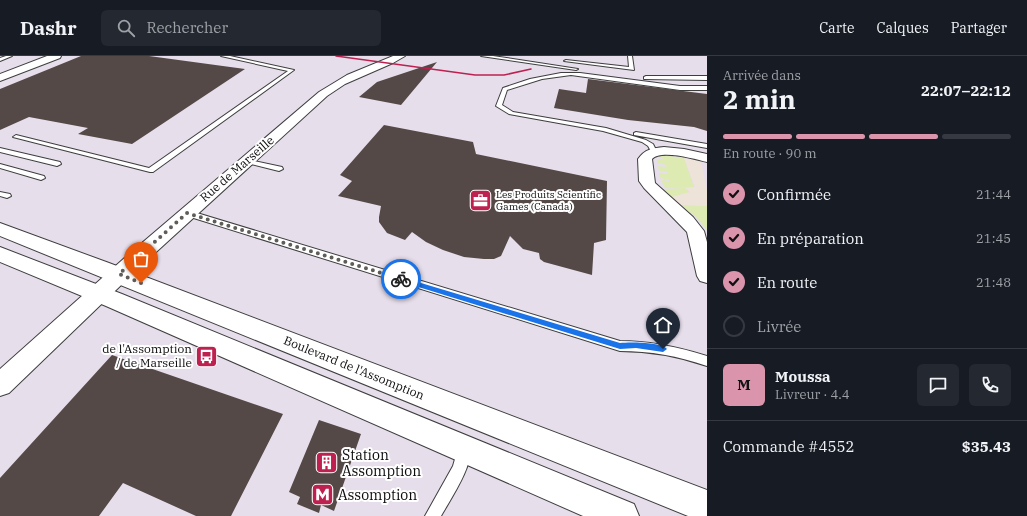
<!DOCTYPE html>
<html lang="fr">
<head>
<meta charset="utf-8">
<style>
	body { margin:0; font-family:"IBM Plex Serif",serif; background:#242831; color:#f1f3f6; height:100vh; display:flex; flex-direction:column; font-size:15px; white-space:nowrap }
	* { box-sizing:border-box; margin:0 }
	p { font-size:13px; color:#9ea1a6 }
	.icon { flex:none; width:22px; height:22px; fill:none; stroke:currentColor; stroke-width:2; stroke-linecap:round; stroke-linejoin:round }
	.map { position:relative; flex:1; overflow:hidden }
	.drawer { display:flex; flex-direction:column; background:#171b24; width:320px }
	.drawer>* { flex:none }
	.pin { position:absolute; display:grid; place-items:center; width:34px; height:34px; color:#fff; margin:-41px -17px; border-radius:50% 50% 50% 0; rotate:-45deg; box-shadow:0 0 4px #0007 }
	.pin .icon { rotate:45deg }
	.courier { position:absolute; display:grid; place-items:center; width:40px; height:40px; margin:-20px; border:3px solid #1a73e8; border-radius:50%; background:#fff; color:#222; box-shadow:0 1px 5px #0007 }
	.overview em { font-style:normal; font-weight:700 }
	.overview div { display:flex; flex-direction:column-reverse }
	.overview { display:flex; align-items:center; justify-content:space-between; height:68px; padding:0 16px }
	h1 { font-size:26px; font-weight:700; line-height:30px }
	.bar { display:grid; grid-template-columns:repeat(4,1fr); gap:6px 4px; align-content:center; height:48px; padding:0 16px }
	.bar i { height:5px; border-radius:3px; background:#363941 }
	.bar .selected { background:#da94ab }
	.bar p { grid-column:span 4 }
	.line { display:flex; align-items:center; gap:10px; padding:0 16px; border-top:1px solid #363941 }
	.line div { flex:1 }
	.round { display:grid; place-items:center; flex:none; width:42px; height:42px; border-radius:6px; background:#242831 }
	ol { padding:0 16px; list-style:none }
	li { display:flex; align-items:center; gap:12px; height:44px }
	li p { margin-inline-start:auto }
	li .icon { padding:4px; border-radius:50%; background:#da94ab; color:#111; stroke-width:4 }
	li:last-child { color:#9ea1a6 }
	li i { width:22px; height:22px; border:2px solid #363941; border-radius:50% }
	header { display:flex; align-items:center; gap:24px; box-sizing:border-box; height:56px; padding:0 20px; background:#171b24; border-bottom:1px solid #363941 }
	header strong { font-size:19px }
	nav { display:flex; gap:22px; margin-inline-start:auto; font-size:14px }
	.search { width:280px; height:36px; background:#242831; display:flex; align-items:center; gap:10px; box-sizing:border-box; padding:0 14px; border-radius:6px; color:#9ea1a6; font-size:15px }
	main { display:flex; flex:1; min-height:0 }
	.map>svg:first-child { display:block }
	.industrial { fill:#e6deeb }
	.green { fill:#ddeab2 }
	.plaza { fill:#eee3d9 }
	.building { fill:#544947 }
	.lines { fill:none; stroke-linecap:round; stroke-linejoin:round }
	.service-casing { stroke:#3e3e3e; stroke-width:2 }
	.minor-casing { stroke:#3e3e3e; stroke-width:2 }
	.tertiary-casing { stroke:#3e3e3e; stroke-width:2 }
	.service { fill:#fff; fill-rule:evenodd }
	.minor { fill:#fff; fill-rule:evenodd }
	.tertiary { fill:#fff; fill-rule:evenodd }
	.rail { stroke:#be204f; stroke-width:1.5 }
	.route { fill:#1a73e8 }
	.done { stroke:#605d59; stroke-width:4; stroke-dasharray:0 7.2 }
	.labels { text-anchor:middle; stroke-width:4; stroke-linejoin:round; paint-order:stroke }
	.far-poi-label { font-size:10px; fill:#0b0b0b; stroke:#fff; text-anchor:start }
	.street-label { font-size:12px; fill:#0b0b0b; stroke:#fff }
	.poi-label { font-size:12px; fill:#0b0b0b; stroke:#fff; text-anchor:end }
	.near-poi-label { font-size:14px; fill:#0b0b0b; stroke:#fff; text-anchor:start }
</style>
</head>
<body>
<header>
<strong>Dashr</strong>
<div class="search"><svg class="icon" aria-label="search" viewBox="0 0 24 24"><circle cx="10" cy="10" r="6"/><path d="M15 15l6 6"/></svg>Rechercher</div>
<nav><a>Carte</a><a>Calques</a><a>Partager</a></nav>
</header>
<main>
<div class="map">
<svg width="707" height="460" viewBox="0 0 707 460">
	<rect width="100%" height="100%" fill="#fff5e9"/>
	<path class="industrial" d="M0,0H707V460H0Z"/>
	<path class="green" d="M663,99L684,102L694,131L665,132L661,124L669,125V124L660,122L659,117L667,118L668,116L659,115L658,110L666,111L667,109L657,107L658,103L667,104L658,101Z
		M685,132L690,136L672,141L663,133Z
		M702,148L707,150V174L696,161L681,149Z"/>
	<path class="plaza" d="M684,102L701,105L707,134V150L681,149L672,141L690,136L685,132L695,131Z"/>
	<path class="building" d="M81,0H149L245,13L132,88L78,78L88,72L29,61L0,74V33Z
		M437,6L401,49L359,41L377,26Z
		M588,23L707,38V75L694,71L628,64L554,52L559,33L586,37Z
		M384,69L473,86L476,98L607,125L606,184L594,187L592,219L544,206L540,203L539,197L523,193L510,180L501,200L494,203H484L464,201L443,194L426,186L412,176L405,184L387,177L379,166V161L381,150L338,140L352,125L340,119Z
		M112,299L283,358L231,460H196L123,427L99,460H0V422Z
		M319,364L361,378L334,455L321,449L319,457L297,448L300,441L289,436Z"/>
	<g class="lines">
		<defs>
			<path id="service" d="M6,0H12L0,5V2Z
				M221,0H230L294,14L153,116H150L13,81L16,79L149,112L288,15Z
				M481,0H493L578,13L576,14Z
				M628,0H632L634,14L564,5L566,4L629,11Z
				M561,17H580L680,30H707V34H680L571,19L542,23L507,34L502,49L513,56L606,72L646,84L653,88L657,96L654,98L652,97L648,90L642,86L603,75L509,58L496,50L503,32L530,23Z
				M646,20H707V24L644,23V21Z
				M636,76L707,88V92L634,79V77Z
				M0,92L60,106L61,108L57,110L0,96Z
				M245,103L282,111L283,113L279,115L243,106L241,105Z
				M0,108L44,120L45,122L41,124L0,112Z
				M0,136L10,138L11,140L7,142L0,140Z
				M187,154L620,285C650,285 678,291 707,300V310C678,300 650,295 620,295L184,159L183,157L184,155Z
				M464,387L469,389C476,406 450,444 441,460H425L453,410L459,389Z"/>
			<path id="minor" d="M393,0H405L393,7L345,28L327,40L143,208L9,337L0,340V313L129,198L319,36L347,19Z
				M664,91L684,93L707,98V106C695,103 661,93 652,103L655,127L693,161L704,175L707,186V227L700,225L697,220L687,176L644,132L639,125L638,103C645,93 653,92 664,91Z"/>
			<path id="tertiary" d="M47,0H61L60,2L0,25V18Z
				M0,167L109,207L707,434V460H688L0,180Z
				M0,191L122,238L634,448L639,460H583L106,250L0,206Z"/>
		</defs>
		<use href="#service" class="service-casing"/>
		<use href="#minor" class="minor-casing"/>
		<use href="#tertiary" class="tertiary-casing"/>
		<use href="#service" class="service"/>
		<use href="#minor" class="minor"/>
		<use href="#tertiary" class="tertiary"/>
		<path class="rail" d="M336,0L475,19H504L531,13"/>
	</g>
	<path class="route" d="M399,221H401L620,287C630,286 661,286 667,293L663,296L636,292L620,293L399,225Z"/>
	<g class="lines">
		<path class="done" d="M141,227L119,218L187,157L401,223"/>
	</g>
	<defs>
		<symbol id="office-square" viewBox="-11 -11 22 22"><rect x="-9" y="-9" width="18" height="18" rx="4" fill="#be204f" stroke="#fff"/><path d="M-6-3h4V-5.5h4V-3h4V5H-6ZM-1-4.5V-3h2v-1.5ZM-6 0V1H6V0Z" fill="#fff"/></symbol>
		<symbol id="bus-square" viewBox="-11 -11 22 22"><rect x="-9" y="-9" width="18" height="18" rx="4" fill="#be204f" stroke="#fff"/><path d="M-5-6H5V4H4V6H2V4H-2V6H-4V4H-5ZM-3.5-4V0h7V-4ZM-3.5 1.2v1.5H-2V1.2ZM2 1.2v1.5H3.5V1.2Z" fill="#fff"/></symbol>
		<symbol id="building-square" viewBox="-11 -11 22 22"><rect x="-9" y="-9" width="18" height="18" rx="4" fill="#be204f" stroke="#fff"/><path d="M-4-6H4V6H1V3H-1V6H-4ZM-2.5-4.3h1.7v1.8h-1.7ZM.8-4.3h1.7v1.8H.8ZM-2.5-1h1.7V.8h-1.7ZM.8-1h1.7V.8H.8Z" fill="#fff"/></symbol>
		<symbol id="metro-square" viewBox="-11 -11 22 22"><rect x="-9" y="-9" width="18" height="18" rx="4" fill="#be204f" stroke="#fff"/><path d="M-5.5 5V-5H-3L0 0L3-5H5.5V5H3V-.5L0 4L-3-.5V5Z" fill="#fff"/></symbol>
	</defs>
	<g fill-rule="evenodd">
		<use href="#office-square" x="468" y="132" width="25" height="25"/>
		<use href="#bus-square" x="194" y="288" width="25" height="25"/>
		<use href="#building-square" x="314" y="394" width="25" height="25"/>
		<use href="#metro-square" x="310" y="426" width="25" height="25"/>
	</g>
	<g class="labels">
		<g class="far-poi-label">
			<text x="496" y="142">Les Produits Scientific<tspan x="496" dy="12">Games (Canada)</tspan></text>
		</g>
		<g class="street-label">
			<text transform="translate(237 113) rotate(-41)" y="4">Rue de Marseille</text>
			<text transform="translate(354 312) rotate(22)" y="4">Boulevard de l'Assomption</text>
		</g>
		<g class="poi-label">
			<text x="192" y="297">de l'Assomption<tspan x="192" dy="14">/ de Marseille</tspan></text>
		</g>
		<g class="near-poi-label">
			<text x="342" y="404">Station<tspan x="342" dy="16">Assomption</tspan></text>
			<text x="338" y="444">Assomption</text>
		</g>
	</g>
</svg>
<div class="pin" style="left:141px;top:227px;background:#ea580c"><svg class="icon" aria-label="bag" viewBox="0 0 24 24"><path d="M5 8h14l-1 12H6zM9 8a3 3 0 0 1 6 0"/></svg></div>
<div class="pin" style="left:663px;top:293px;background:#1f2937"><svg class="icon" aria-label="home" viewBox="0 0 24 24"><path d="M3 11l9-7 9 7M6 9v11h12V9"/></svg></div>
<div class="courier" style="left:401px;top:223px"><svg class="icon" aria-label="bike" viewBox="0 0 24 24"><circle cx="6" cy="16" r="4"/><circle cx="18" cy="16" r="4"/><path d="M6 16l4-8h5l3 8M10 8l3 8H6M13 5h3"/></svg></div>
</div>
<section class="drawer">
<div class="overview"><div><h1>2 min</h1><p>Arrivée dans</p></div><em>22:07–22:12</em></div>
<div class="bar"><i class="selected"></i><i class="selected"></i><i class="selected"></i><i></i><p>En route · 90 m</p></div>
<ol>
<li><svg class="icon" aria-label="check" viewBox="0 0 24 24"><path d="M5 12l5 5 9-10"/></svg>Confirmée<p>21:44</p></li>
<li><svg class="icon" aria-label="check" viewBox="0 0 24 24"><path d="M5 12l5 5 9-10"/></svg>En préparation<p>21:45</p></li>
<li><svg class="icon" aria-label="check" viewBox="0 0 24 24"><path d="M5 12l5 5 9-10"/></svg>En route<p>21:48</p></li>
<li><i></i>Livrée</li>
</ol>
<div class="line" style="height:72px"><b class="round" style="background:#da94ab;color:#111">M</b><div><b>Moussa</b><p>Livreur · 4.4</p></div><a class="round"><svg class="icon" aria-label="chat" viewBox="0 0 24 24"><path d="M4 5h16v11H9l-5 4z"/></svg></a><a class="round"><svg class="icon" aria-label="phone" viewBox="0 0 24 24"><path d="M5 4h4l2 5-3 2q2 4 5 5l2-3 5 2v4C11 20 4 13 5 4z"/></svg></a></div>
<div class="line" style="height:52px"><div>Commande #4552</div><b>$35.43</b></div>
</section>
</main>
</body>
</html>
